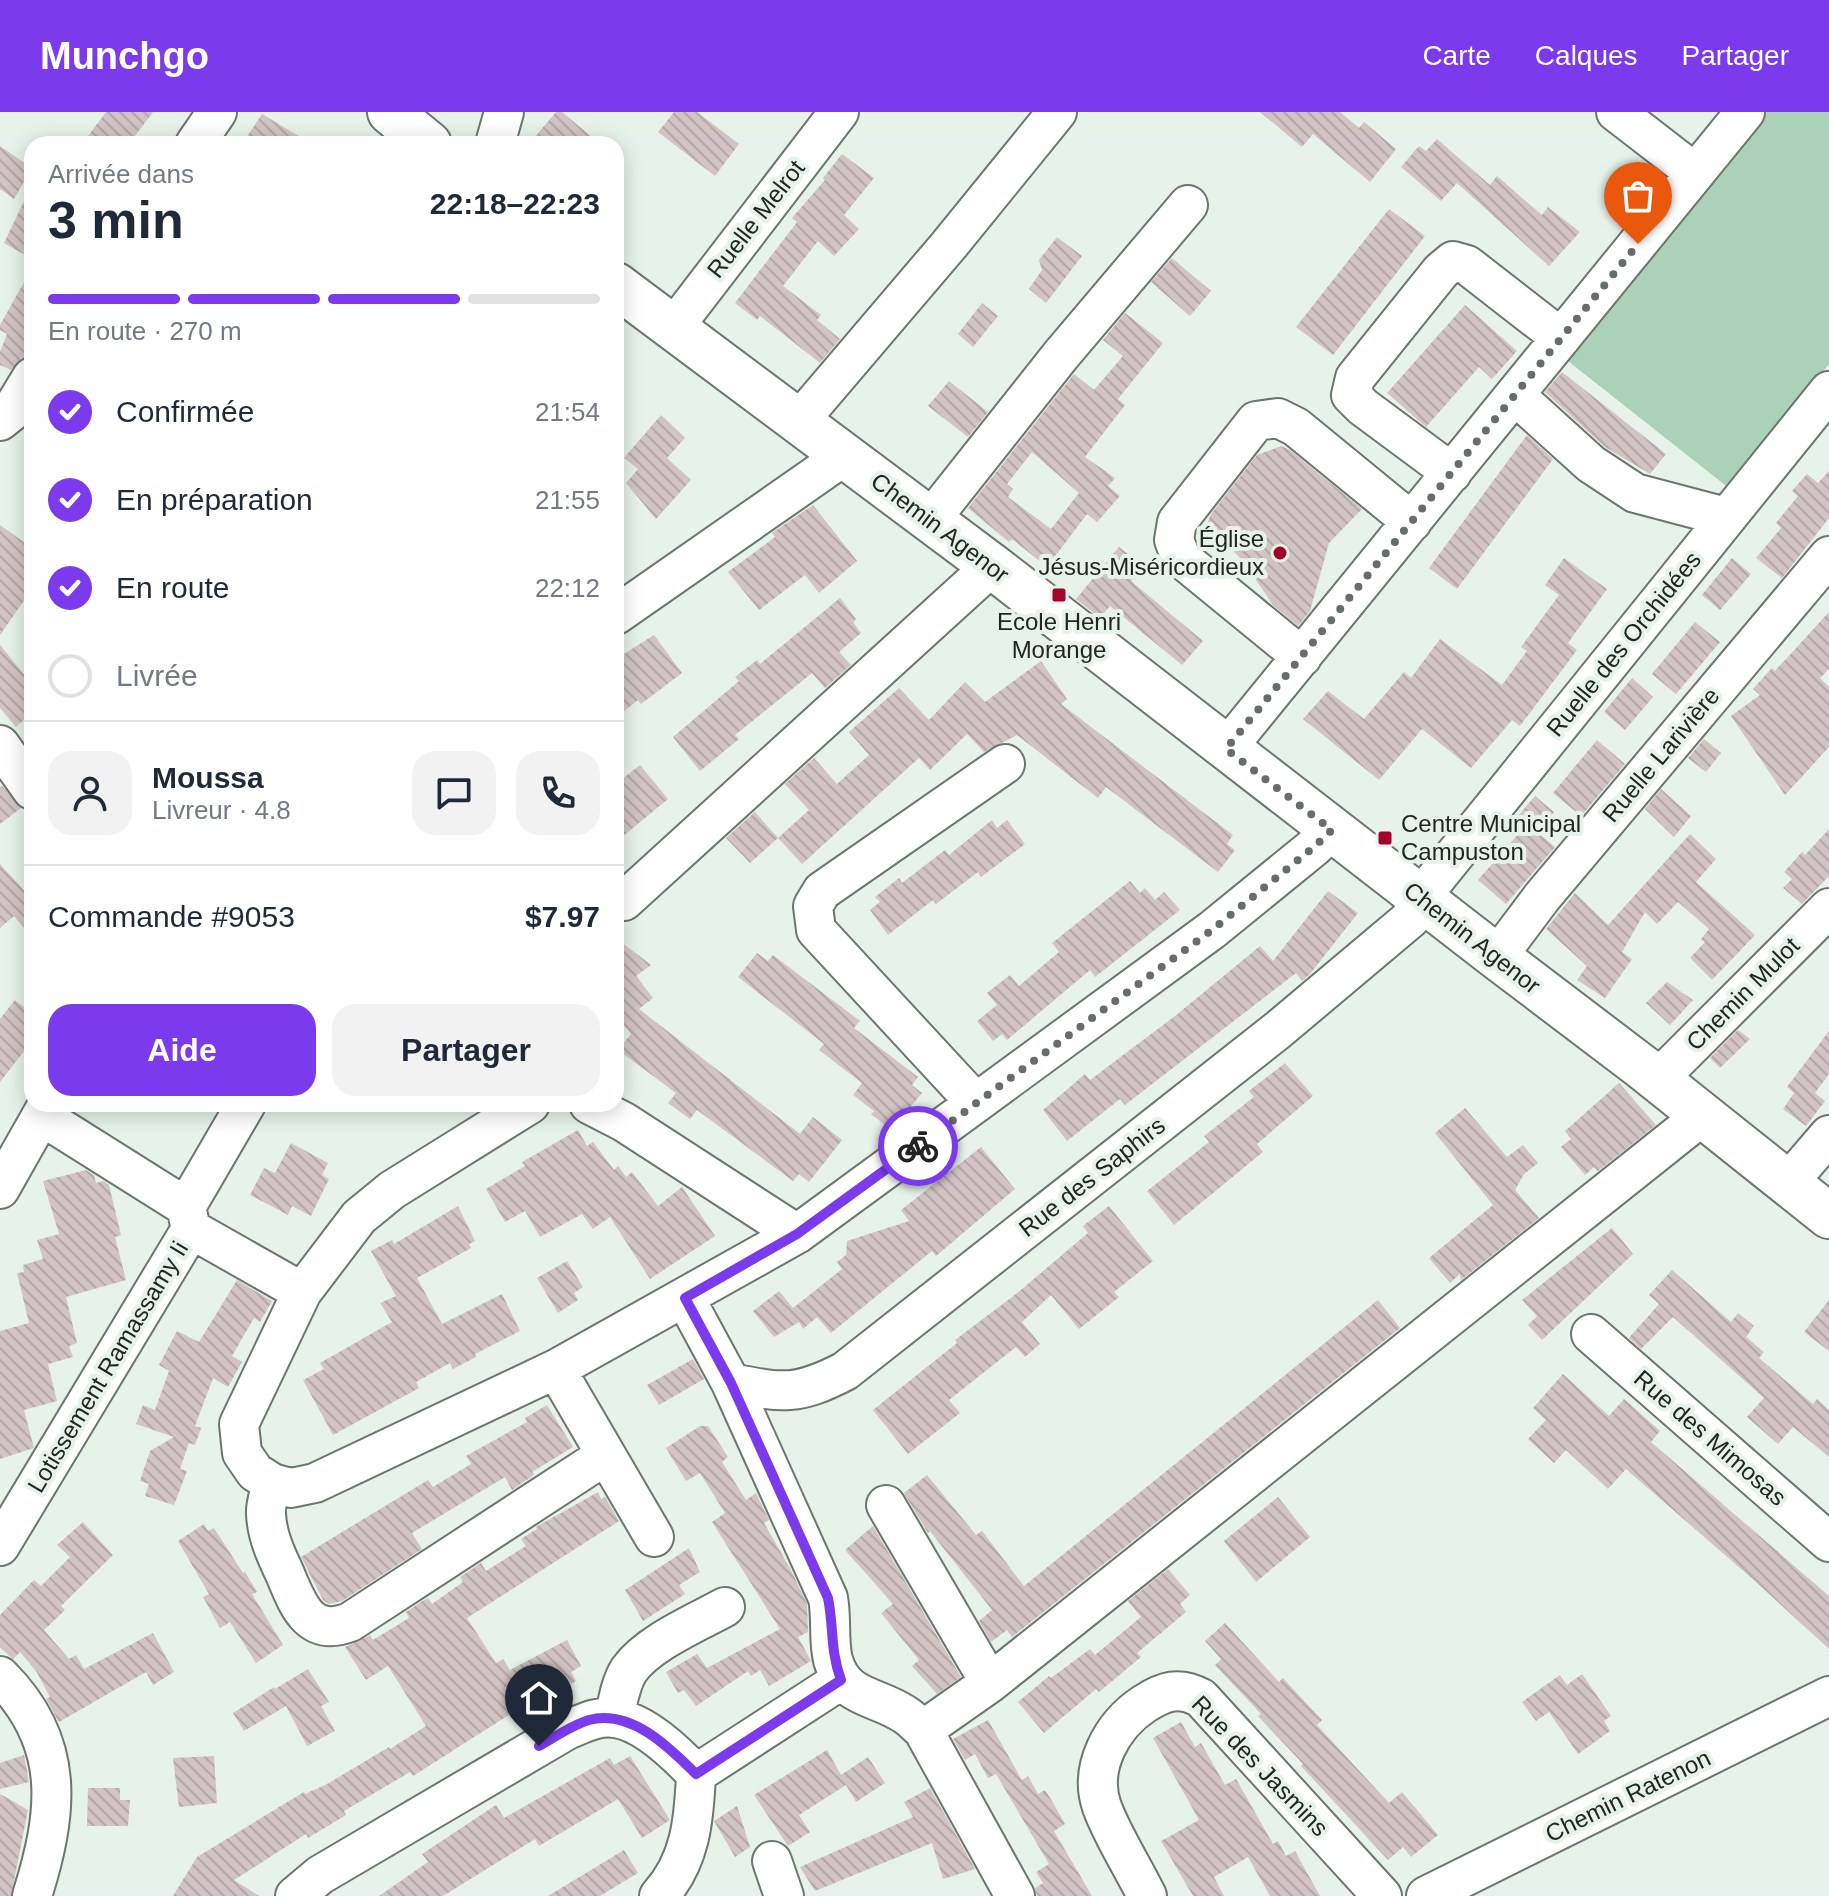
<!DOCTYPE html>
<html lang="fr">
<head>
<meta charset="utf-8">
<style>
	body { margin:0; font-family:Arial,sans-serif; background:#f2f2f3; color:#1f2937; height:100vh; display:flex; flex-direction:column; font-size:30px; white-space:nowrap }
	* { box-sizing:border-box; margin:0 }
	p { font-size:26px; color:#747a83 }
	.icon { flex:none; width:44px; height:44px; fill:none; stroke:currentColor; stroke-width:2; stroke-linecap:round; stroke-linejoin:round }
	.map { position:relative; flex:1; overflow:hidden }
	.details { position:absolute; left:24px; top:24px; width:600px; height:976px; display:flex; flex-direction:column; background:#fff; border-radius:24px; box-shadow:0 4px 20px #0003 }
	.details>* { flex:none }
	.pin { position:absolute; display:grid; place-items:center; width:68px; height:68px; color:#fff; margin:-82px -34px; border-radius:50% 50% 50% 0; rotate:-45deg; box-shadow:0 0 8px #0007 }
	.pin .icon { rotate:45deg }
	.courier { position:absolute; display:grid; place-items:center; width:80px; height:80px; margin:-40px; border:6px solid #7c3aed; border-radius:50%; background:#fff; color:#222; box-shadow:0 2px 10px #0007 }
	.head em { font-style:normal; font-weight:600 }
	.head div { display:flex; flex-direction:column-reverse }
	.head { display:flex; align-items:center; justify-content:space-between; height:136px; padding:0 24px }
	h1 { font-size:52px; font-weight:600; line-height:60px }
	.bar { display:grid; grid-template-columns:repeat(4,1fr); gap:12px 8px; align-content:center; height:96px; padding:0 24px }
	.bar i { height:10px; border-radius:6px; background:#e0e1e3 }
	.bar .active { background:#7c3aed }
	.bar p { grid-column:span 4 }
	.line { display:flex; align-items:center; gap:20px; padding:0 24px; border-top:2px solid #e0e1e3 }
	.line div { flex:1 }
	.round { display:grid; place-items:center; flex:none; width:84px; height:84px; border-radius:24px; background:#f2f2f3 }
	ol { padding:0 24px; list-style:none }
	li { display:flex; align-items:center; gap:24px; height:88px }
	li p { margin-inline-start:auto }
	li .icon { padding:8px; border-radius:50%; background:#7c3aed; color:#fff; stroke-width:4 }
	li:last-child { color:#747a83 }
	li i { width:44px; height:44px; border:4px solid #e0e1e3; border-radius:50% }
	.primary-button { display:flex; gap:16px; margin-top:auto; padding:16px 24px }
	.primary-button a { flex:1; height:92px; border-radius:24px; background:#7c3aed; color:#fff; font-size:32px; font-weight:600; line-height:92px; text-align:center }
	.primary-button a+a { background:#f2f2f3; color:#1f2937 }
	header { display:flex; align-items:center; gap:48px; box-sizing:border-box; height:112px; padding:0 40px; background:#7c3aed; color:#fff }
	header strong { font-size:38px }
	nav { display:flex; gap:44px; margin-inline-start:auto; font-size:28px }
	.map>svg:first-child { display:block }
	.pitch { fill:#abd1b9 }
	.building { fill:url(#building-back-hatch); fill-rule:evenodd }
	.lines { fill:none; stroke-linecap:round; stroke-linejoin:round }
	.minor-casing { stroke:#6c766f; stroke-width:42 }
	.major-casing { stroke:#6c766f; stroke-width:48 }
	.minor { stroke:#fff; stroke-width:38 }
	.major { stroke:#fff; stroke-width:44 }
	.done { stroke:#676d69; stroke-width:8; stroke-dasharray:0 14.4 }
	.route { stroke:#7c3aed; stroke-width:10 }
	.poi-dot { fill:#a20329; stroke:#e6f2ea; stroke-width:3 }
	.labels { text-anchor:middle; stroke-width:8; stroke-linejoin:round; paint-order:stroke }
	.street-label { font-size:24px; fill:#222623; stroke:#e6f2ea }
	.poi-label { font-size:24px; fill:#222623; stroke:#e6f2ea; text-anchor:end }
</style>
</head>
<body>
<header>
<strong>Munchgo</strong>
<nav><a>Carte</a><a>Calques</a><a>Partager</a></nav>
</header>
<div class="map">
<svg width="1829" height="1784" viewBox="0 0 1829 1784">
	<defs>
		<pattern id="building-back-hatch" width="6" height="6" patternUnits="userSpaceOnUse" patternTransform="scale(2)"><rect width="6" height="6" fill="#d2c4c4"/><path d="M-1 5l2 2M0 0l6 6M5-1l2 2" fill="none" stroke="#b4a8a8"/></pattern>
	</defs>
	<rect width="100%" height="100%" fill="#e6f2ea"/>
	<path class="pitch" d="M1765,0H1829V252L1730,377L1568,249Z"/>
	<path class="building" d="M106,0H153L129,32H82Z
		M556,0H562L600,32H529Z
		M674,0H697L739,32L715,64L658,20Z
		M1260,0H1340L1359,16L1364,10L1396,37L1370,70L1313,22L1302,35Z
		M262,2L312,32H242Z
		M1437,27L1490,73L1497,64L1542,103L1548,95L1580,120L1549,154L1457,71L1441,89L1401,55L1419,34L1426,39Z
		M0,34L32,56L14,87L0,77Z
		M842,42L874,66L844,103L859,117L834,144L818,129L783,174L821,203L817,208L840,227L820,251L760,204L757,208L735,191L797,110L792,106L825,68L823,66Z
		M32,72V147L4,131Z
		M1389,97L1425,124L1333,243L1296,215Z
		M1057,125L1082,144L1046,191L1029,177L1042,158L1039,148Z
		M1172,146L1211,179L1190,204L1151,170Z
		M32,156V237L29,244L21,246L11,258L0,253V240L7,222L0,218V213Z
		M982,191L998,204L973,235L958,222Z
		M1465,193L1517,239L1492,267L1479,255L1426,315L1387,281Z
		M1125,201L1163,231L1118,287L1125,293L1085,345L1115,366L1108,374L1120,384L1097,410L1087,402L1047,455L1012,427L1009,430L968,396L1074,262L1094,278L1123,244L1103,228ZM1032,340L1079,381L1051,417L1008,385L1013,377L1007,372Z
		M1562,260L1666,342L1650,362L1605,335L1545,280Z
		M949,269L988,300L968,325L928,294Z
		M661,303L685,326L667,346L691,368L656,407L626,371L638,357L624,346Z
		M1527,323L1553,347L1457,477L1429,456Z
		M1281,334L1290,338L1362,397L1329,431L1310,499L1298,514L1273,493L1244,450L1207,412L1211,402L1257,343Z
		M1829,359V406L1782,466L1756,446L1781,416L1776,411L1798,384L1792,379L1807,362L1818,371Z
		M813,393L857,449L819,481L805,463L759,498L728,460L775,425L772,421Z
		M0,413L32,436V477L0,523Z
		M1119,435L1143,454L1131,469L1203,529L1182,553L1110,494L1100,506L1076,487Z
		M1564,446L1607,477L1568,531L1577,538L1520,614L1512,608L1471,656L1422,617L1379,668L1303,607L1328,579L1364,607L1404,560L1411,566L1440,527L1502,573L1527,539L1521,535L1559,483L1545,473Z
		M1732,446L1751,462L1720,498L1702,483Z
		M840,486L856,507L853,510L861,521L839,540L851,553L825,576L812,561L735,623L739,627L700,659L673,625L739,569L735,565L757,548L760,552Z
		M1829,500V557L1820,566L1829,575V635L1785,683L1731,604L1760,583L1753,577L1772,556L1775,559Z
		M1695,510L1720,530L1676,582L1652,562Z
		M654,523L682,561L641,592L638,588L616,606V547Z
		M0,533L32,572V601L16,615L0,596Z
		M1041,549L1067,587L1061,592L1233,723L1227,732L1235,738L1218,760L1106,675L1098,686L1017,623L984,640L967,622L930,658L919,646L802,752L778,726L809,698L785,672L814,646L837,672L869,643L849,620L899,576L929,608L965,570L985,590Z
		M1632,566L1653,585L1625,618L1604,600Z
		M1704,627L1721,641L1706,660L1688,646Z
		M1597,628L1625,652L1581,704L1553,681Z
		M640,653L668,687L616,730V672Z
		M2,674L21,696L0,712V675Z
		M1661,677L1691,704L1674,725L1645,697Z
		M1535,684L1554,700L1537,720L1555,735L1506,792L1478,768L1527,712L1518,704Z
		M755,700L778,726L750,751L726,726Z
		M992,708L997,716L1007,708L1025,732L981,765L978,760L936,792L933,788L888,823L870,798L880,790L875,785L899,766L902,771L945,738L949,743Z
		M1829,717V764L1802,792L1783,776L1792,767L1784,760L1802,740L1805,743Z
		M1690,722L1716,747L1696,770L1755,823L1712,868L1690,846L1705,830L1701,827L1709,817L1678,790L1657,812L1645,800L1622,840L1632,847L1605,886L1577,868L1587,854L1546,817L1575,781L1608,813Z
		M0,752L32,787V825L14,804L0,816Z
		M1130,769L1140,781L1145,776L1155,788L1164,780L1180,798L1095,865L1090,858L1007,928L1002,922L993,929L977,909L997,893L987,881L1010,863L1019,874L1059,840L1052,831Z
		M1328,779L1358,801L1310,862L1302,869L1296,861L1125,993L1120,987L1067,1029L1043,998L1085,962L1090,968L1175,904L1260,834L1273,849Z
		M616,826L651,853L636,864L653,886L639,897L800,1022L813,1005L842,1028L809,1070L799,1062L793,1069L697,998L690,1007L668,991L676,981L618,938L631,922L622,911L616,916Z
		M757,841L768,849L773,843L860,909L854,916L918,965L912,973L922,981L891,1018L871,1002L874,999L853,983L862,971L819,938L824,932L738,865Z
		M1667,870L1693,888L1670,913L1646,891Z
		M15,888L32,901V929L0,970V907Z
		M1738,918L1750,927L1720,956L1710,946Z
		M1829,919V962L1815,981L1825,989L1806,1014L1783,997L1794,981L1787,975Z
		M1285,951L1313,984L1257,1032L1263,1040L1174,1113L1147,1079L1209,1030L1204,1024L1254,985L1249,979Z
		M1619,971L1656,1013L1598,1059L1594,1055L1585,1063L1561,1035L1571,1027L1565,1019Z
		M1465,996L1507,1045L1523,1033L1538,1051L1524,1062L1515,1078L1539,1106L1461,1168L1460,1162L1450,1171L1429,1146L1493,1093L1435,1021Z
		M578,1018L587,1034L593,1030L614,1058L618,1054L626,1065L632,1060L658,1094L682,1075L715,1124L650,1167L610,1105L593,1117L582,1102L540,1125L525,1099L505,1110L486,1077L525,1054L522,1050Z
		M291,1031L328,1051L322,1063L329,1067L311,1104L292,1094L288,1103L250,1083L264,1056L275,1061Z
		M981,1035L1015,1077L936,1144L932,1139L831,1221L817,1205L803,1217L799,1210L774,1225L753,1199L779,1179L793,1196L842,1157L837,1150L846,1143L847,1129L909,1109L901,1098Z
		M86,1058L94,1063L96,1071L104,1069L109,1073L121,1123L115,1125L126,1168L66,1185L77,1231L69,1234L73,1245L48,1252L57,1289L24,1298L34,1336L0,1347V1219L29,1211L17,1161L24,1160L23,1153L43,1147L37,1128L59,1122L43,1069Z
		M458,1094L475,1129L469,1132L471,1136L417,1166L442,1212L502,1182L520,1219L475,1242L476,1245L453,1257L450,1251L416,1270L419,1276L333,1323L303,1268L324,1257L320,1251L392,1210L380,1191L396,1184L371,1139L392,1128L394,1132Z
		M1109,1094L1153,1149L1114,1180L1119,1185L1079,1217L1051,1183L1022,1210L1040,1232L1025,1245L1016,1235L949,1288L960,1301L908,1342L873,1298L957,1231L955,1228L1016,1182L1088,1121L1083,1114Z
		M1612,1116L1633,1142L1542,1228L1528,1213L1537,1204L1522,1188Z
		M567,1149L583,1175L574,1181L578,1188L558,1201L537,1166Z
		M1672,1158L1731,1210L1738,1201L1754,1214L1746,1225L1764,1240L1759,1246L1813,1292L1817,1287L1829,1298V1345L1793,1315L1778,1332L1747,1305L1764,1286L1673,1205L1641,1237L1629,1226L1659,1192L1649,1183Z
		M237,1168L272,1189L260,1210L254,1206L232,1244L242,1250L228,1275L213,1266L195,1314L201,1316L195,1333L189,1331L180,1357L187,1359L174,1393L145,1384L149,1372L140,1369L150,1339L174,1325L136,1312L143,1293L155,1298L169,1259L159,1253L177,1219L199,1230Z
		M1378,1188L1400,1216L1012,1525L1007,1518L991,1530L979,1509L992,1498L930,1419L928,1421L904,1381L927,1363L976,1423L982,1419L1024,1474Z
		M1829,1188V1239L1804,1220Z
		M693,1247L704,1267L659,1293L647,1273Z
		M1563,1262L1609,1304L1624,1287L1660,1319L1651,1330L1829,1484V1537L1756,1470L1626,1357L1608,1377L1566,1338L1554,1351L1528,1327L1546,1308L1533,1296Z
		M547,1293L573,1335L532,1360L534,1363L512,1378L505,1365L412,1421L422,1437L342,1489L329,1492L323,1488L301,1445L428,1368L433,1375L471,1352L466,1344L527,1310L525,1306Z
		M700,1314H708L728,1345L722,1350L746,1388L756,1381L769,1408L764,1411L791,1458L807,1492L808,1520L798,1525L811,1549L769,1574L760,1558L751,1564L748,1559L696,1594L684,1578L678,1581L666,1560L697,1542L707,1556L780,1517L712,1410L725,1401L700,1361L686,1369L666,1336Z
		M598,1380L601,1387L605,1385L619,1409L467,1506L496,1551L503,1547L510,1558L567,1528L581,1554L571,1560L576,1569L551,1584L548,1578L413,1664L410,1660L344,1699L346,1703L308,1726L306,1722L234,1768L259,1784H173L197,1745L304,1680L305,1682L327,1672L389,1635L390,1637L426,1614L388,1554L366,1568L345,1535L370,1523L373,1528L409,1506L406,1500L421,1490L428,1486L432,1492L463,1470L460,1465L481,1451L486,1459L526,1434L521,1427L537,1417L536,1415Z
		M1278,1385L1310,1425L1256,1470L1224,1429Z
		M83,1410L113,1443L61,1494L65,1498L44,1518L69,1547L76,1543L84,1557L153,1521L174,1560L153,1573L146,1560L59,1610L46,1587L50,1585L36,1559L20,1540L13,1547L0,1535V1503L34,1468L41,1474L70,1445L57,1433Z
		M204,1412L208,1419L214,1416L243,1461L245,1460L257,1480L252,1482L283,1533L256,1551L230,1510L220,1516L203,1485L209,1482L178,1429Z
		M873,1414L961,1565L937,1582L912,1554L919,1548L881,1501L893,1492L845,1438Z
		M689,1436L700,1460L679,1473L685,1482L643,1509L625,1478Z
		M1168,1457L1190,1483L1180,1492L1186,1500L1137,1541L1141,1545L1099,1580L1096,1577L1044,1621L1018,1590L1049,1564L1051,1566L1090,1537L1095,1543L1141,1505L1128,1489Z
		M1225,1511L1279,1570L1283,1566L1322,1608L1317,1613L1389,1691L1402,1680L1438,1723L1411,1745L1403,1735L1388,1748L1301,1654L1303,1652L1258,1604L1261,1602L1215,1553L1221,1547L1205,1529Z
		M308,1557L329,1590L321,1594L335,1619L307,1634L286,1594L244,1619L233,1601L274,1575L275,1577Z
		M1582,1562L1611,1604L1604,1609L1610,1619L1578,1642L1549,1600L1536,1609L1522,1590L1560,1563L1567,1573Z
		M988,1608L1022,1668L1028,1664L1038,1682L1045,1678L1052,1689L1065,1712L1054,1719L1092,1784H1037L1035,1776L1043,1771L1036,1760L1049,1752L996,1662L988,1666L975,1642L965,1648L953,1627Z
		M1181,1610L1195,1635L1201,1631L1225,1673L1236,1667L1273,1732L1278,1729L1286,1744L1295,1739L1320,1784H1270L1248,1745L1214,1765L1224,1784H1193L1161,1729L1199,1708L1153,1626Z
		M827,1638L841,1663L868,1645L885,1671L856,1690L846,1673L799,1703L810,1720L788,1734L754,1683Z
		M24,1643L29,1670L0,1677V1651Z
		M214,1644L217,1691L179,1695L173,1646Z
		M630,1644L670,1708L642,1726L618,1687L539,1734L535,1727L443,1784H379L428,1750L422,1742L496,1693L504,1706L610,1646L614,1653Z
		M88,1676H120V1688H130L128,1714H87Z
		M930,1676L975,1757L943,1767L932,1731L815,1779L800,1755L913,1705L904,1690Z
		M0,1682L28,1698L11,1784H0Z
		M737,1694L750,1735L735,1745L714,1709Z
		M624,1738L638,1761L600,1784H548Z"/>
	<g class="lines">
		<defs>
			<path id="minor" d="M1616,0L1695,61
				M195,32L217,0
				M495,32L504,0
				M674,215L839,0
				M1516,284L1591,352L1635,381L1726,405
				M0,309L10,301L32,265
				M799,309L949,133L1057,0
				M1452,361L1363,295L1351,283L1355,266L1441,159L1453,149L1467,153L1561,226
				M931,407L1061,243L1188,93
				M616,503L844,344
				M1302,545L1181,446L1174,428L1177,410L1256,309L1278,306L1296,315L1412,410
				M0,633L32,678
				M1226,637L1745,0
				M624,789L992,454
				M1497,845L1542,785L1829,444
				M1658,967L1829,796
				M976,991L816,818L813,794L822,779L1005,652
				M530,992L392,1078L359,1105L302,1180L239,1312L242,1341L255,1360L272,1371L291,1376L315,1371L556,1257L797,1122L1212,818L1314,735L1332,718
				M589,992L624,1010L797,1122
				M43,1005L186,1095L191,1117L302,1180
				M1787,1072L1829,1023
				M0,1077L48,992
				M186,1095L246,992
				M685,1186L731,1271L828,1486C832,1506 828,1528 833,1548C844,1587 875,1583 904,1602C911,1606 917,1613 923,1618L1015,1784
				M1591,1222L1829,1430
				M556,1257L654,1425
				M731,1271C783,1281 797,1284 845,1259L1278,918L1410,807L1420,786L1829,279
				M272,1371C270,1381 265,1392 266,1402C267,1424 276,1443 285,1462C298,1493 309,1526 350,1510L606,1343
				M886,1393L990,1571
				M0,1434L191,1117
				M0,1564C67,1631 58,1701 32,1784
				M614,1606C618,1590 620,1572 629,1558C648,1531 696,1511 725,1495
				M923,1618L990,1571L1702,1004
				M772,1749L784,1784
				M295,1784L320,1763L567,1618C582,1612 598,1603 615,1606C644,1610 676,1641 696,1662
				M659,1784C691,1749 694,1707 696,1662L841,1568
				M1147,1784C1133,1755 1113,1725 1102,1695C1088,1656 1112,1613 1144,1592C1164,1579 1179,1574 1201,1586L1382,1784
				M1426,1784L1829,1584"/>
			<path id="major" d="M390,0L429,32
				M616,173L992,454L1497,845L1642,955L1829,1104"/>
		</defs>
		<use href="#minor" class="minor-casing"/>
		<use href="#major" class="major-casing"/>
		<use href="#minor" class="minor"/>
		<use href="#major" class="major"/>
	</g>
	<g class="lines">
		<path class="done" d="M918,1034L1212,818L1314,735L1332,718L1226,637L1638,132"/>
		<path class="route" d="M539,1634C555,1625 572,1613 589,1608C631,1597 669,1635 696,1662L841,1568C830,1538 834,1516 828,1486L731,1271L685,1186L797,1122L918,1034"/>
	</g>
	<g class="poi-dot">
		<circle cx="1280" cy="441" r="8"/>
		<rect x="1051" y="475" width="16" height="16" rx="4"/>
		<rect x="1377" y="718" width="16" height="16" rx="4"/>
	</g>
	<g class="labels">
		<g class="street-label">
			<text transform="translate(756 107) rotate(-52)" y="8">Ruelle Melrot</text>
			<text transform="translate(940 416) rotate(37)" y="8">Chemin Agenor</text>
			<text transform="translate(1624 532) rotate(-51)" y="8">Ruelle des Orchidées</text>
			<text transform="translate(1661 643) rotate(-50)" y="8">Ruelle Larivière</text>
			<text transform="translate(1472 826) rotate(38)" y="8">Chemin Agenor</text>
			<text transform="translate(1743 882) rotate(-45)" y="8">Chemin Mulot</text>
			<text transform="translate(1092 1065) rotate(-38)" y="8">Rue des Saphirs</text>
			<text transform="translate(108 1255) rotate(-59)" y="8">Lotissement Ramassamy Ii</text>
			<text transform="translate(1710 1326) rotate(41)" y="8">Rue des Mimosas</text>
			<text transform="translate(1260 1654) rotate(46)" y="8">Rue des Jasmins</text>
			<text transform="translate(1628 1684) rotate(-26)" y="8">Chemin Ratenon</text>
		</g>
		<g class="poi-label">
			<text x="1264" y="435">Église<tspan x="1264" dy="28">Jésus-Miséricordieux</tspan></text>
			<text x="1059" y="518" text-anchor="middle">Ecole Henri<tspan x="1059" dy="28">Morange</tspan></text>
			<text x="1401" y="720" text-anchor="start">Centre Municipal<tspan x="1401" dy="28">Campuston</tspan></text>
		</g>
	</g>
</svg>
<div class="pin" style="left:1638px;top:132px;background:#ea580c"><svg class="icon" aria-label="bag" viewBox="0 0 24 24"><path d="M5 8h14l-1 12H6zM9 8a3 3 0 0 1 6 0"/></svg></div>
<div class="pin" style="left:539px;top:1634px;background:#1f2937"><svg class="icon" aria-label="home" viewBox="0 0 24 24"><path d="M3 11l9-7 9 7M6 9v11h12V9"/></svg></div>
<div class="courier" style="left:918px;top:1034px"><svg class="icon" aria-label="bike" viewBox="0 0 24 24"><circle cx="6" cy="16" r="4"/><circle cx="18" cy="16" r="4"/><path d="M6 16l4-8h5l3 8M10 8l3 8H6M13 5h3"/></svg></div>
<section class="details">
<div class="head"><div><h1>3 min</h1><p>Arrivée dans</p></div><em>22:18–22:23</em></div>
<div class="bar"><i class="active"></i><i class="active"></i><i class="active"></i><i></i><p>En route · 270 m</p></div>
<ol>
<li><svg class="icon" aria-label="check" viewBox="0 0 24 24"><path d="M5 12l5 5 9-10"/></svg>Confirmée<p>21:54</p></li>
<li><svg class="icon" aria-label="check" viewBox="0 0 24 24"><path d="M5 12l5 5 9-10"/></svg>En préparation<p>21:55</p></li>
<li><svg class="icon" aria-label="check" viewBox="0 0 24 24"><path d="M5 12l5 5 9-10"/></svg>En route<p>22:12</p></li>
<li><i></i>Livrée</li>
</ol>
<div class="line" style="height:144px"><a class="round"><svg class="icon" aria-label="person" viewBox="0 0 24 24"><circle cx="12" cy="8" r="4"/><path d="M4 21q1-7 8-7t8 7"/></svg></a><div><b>Moussa</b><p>Livreur · 4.8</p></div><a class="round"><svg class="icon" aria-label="chat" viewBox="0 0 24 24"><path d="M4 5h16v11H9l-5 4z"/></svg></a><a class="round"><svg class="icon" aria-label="phone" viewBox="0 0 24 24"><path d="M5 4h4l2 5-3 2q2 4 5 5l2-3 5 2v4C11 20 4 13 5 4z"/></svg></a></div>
<div class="line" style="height:104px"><div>Commande #9053</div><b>$7.97</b></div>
<div class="primary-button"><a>Aide</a><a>Partager</a></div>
</section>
</div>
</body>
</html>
